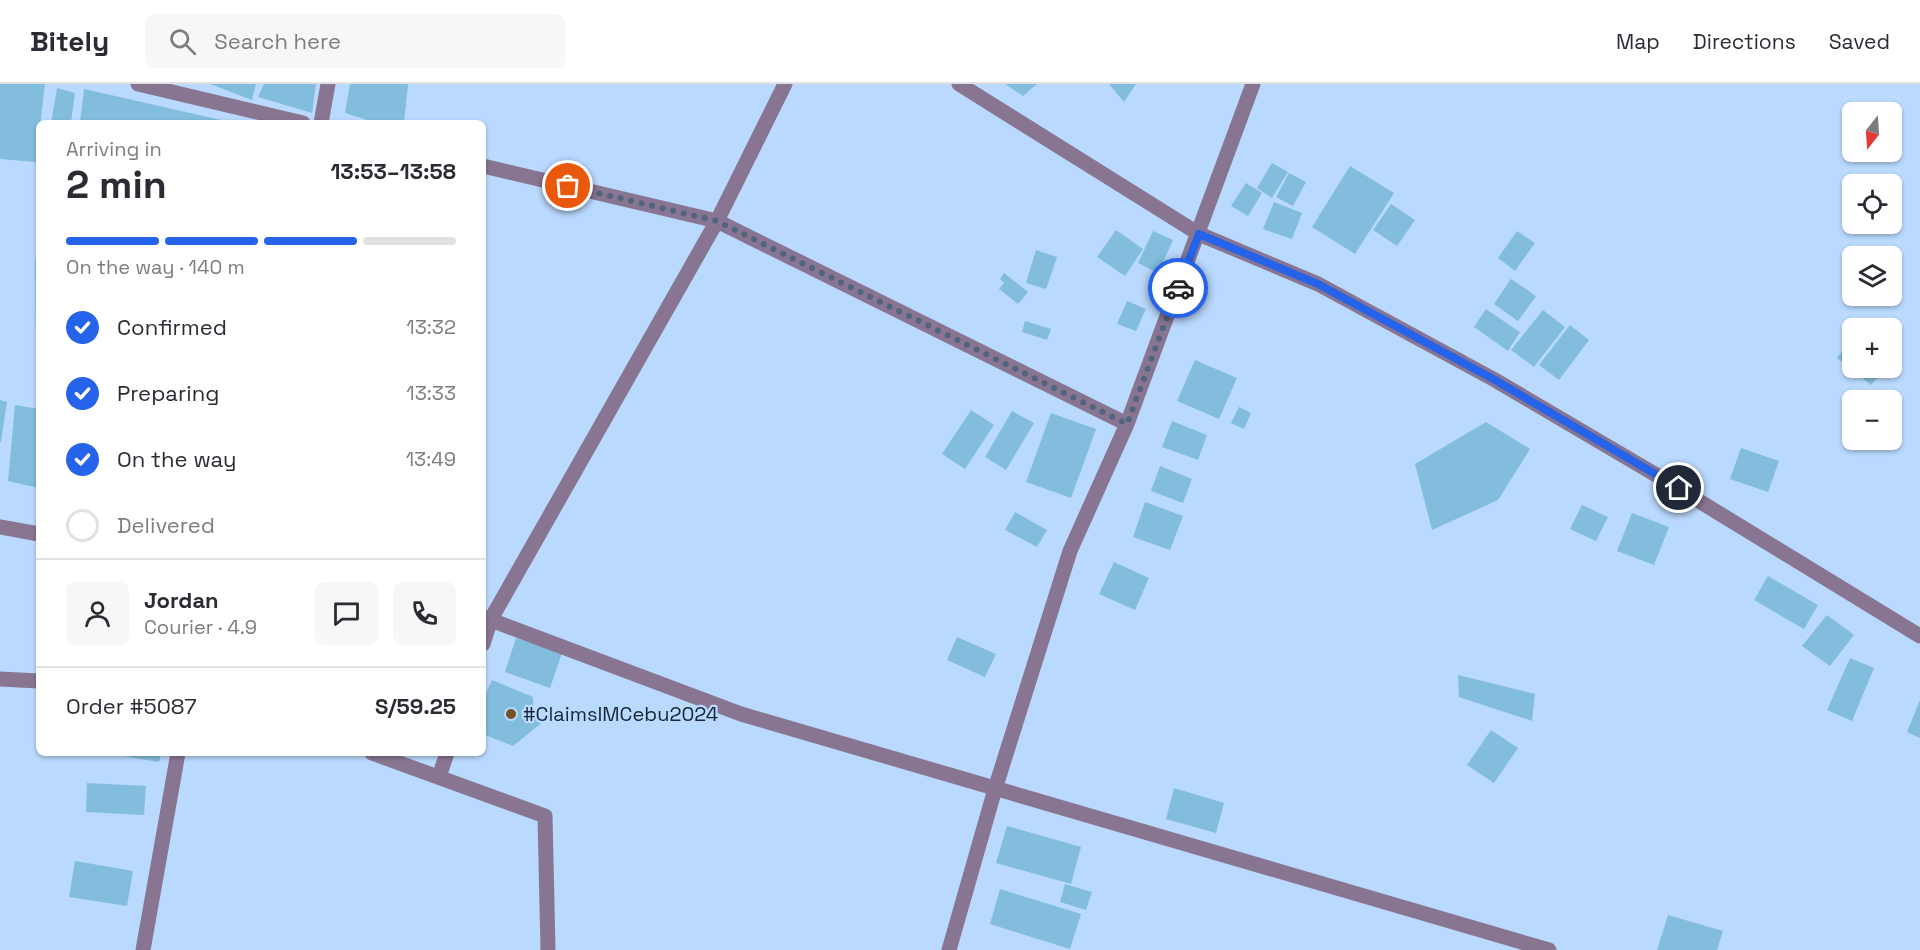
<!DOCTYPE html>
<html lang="en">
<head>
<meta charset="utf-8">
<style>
	body { margin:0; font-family:"Space Grotesk",sans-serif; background:#f7f7f7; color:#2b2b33; height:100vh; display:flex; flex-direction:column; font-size:22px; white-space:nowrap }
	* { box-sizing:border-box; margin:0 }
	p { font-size:20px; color:#7c7c81 }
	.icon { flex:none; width:33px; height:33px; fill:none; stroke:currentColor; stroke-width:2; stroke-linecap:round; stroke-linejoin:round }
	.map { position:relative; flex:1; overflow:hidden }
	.drawer { position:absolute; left:36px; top:36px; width:450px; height:636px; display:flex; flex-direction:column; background:#fff; border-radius:9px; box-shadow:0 2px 4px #0004 }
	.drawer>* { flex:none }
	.needle { width:39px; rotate:197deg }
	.controls { position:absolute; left:1842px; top:18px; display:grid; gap:12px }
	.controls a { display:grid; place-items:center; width:60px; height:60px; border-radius:9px; background:#fff; box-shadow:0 2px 4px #0004; font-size:30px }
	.pin { position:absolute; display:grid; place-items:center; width:51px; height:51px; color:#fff; margin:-26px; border:3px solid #fff; border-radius:50%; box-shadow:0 2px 6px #0007 }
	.courier { position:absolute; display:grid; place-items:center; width:60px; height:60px; margin:-30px; border:4px solid #2563eb; border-radius:50%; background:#fff; color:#222; box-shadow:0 2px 8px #0007 }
	.headline em { font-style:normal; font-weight:800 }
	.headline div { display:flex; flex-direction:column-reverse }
	.headline { display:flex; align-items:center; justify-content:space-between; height:102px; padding:0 30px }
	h1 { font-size:39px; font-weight:800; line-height:45px }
	.bar { display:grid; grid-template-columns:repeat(4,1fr); gap:9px 6px; align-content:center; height:72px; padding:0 30px }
	.bar i { height:8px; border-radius:4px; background:#e1e1e2 }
	.bar .selected { background:#2563eb }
	.bar p { grid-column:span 4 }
	.line { display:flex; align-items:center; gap:15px; padding:0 30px; border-top:2px solid #e1e1e2 }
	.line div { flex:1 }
	.round { display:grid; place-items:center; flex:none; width:63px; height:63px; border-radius:9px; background:#f7f7f7 }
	ol { padding:0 30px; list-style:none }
	li { display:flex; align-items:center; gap:18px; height:66px }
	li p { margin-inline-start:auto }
	li .icon { padding:6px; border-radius:50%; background:#2563eb; color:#fff; stroke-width:4 }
	li:last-child { color:#7c7c81 }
	li i { width:33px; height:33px; border:3px solid #e1e1e2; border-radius:50% }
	header { display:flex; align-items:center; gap:36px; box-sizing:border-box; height:84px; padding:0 30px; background:#fff; border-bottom:2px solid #e1e1e2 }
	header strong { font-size:28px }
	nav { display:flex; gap:33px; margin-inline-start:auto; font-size:21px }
	.search { width:420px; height:54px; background:#f7f7f7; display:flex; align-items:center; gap:15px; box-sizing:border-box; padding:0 21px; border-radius:9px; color:#7c7c81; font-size:22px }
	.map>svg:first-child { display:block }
	.building { fill:#82bddd }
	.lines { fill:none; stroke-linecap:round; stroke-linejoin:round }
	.minor { stroke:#877591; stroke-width:15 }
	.done { stroke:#50657d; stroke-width:6; stroke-dasharray:0 10.8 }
	.route { stroke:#2563eb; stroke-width:8 }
	.poi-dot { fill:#725328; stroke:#bad9fe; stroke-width:2 }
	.labels { text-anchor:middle; stroke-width:4.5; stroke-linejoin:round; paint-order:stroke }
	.poi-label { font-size:20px; fill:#172637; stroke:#bad9fe; text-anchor:start }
</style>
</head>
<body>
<header>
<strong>Bitely</strong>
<div class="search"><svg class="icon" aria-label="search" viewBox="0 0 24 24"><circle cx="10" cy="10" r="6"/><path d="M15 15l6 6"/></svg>Search here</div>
<nav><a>Map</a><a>Directions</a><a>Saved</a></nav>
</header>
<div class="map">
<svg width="1920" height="866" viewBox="0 0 1920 866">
	<rect width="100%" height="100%" fill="#bad9fe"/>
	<path class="building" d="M0,0H45L36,78L0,75Z
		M210,0H256L252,16Z
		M264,0H316L312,29L258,13Z
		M350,0H408L404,39H377L345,29Z
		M1005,0H1037L1023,12Z
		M1109,0H1136L1124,18Z
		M57,4L75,9L71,39H51Z
		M84,5L230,38V39H80Z
		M1272,79L1288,88L1272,114L1257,104Z
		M1350,82L1394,109L1355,170L1312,143Z
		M1289,89L1306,98L1293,122L1276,113Z
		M1246,99L1262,109L1248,132L1231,122Z
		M1274,118L1302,129L1292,155L1263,145Z
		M1391,120L1415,136L1397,162L1373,146Z
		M1116,146L1143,165L1125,192L1097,173Z
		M1153,147L1173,156L1158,189L1138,179Z
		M1517,147L1535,159L1515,187L1498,174Z
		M1036,166L1057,173L1046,205L1026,199Z
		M35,175H39V249H36Z
		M1004,189L1028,208L1018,220L999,205L1004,199L1000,195Z
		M1511,195L1536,212L1518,237L1494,220Z
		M1127,217L1146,225L1136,247L1117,240Z
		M1486,225L1520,248L1508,267L1474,243Z
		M1543,226L1565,243L1534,283L1511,266Z
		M1025,237L1051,245L1047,256L1022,248Z
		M1570,241L1589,256L1559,296L1539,281Z
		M1852,254V284H1886L1871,301L1837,274Z
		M1195,276L1237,294L1219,335L1177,317Z
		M0,316L7,318L1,358H0Z
		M15,321L39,325V404L8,397Z
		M1239,323L1251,329L1244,345L1231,339Z
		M971,326L994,341L965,385L942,370Z
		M1012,327L1034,339L1006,386L985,373Z
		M1051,329L1096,345L1071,414L1026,398Z
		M1172,337L1207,351L1198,376L1162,363Z
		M1486,338L1530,365L1498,416L1432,446L1415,380Z
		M1741,364L1779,377L1768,408L1730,395Z
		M1160,382L1192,395L1183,419L1151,407Z
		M1145,418L1183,432L1170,466L1133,453Z
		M1582,421L1608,433L1596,457L1570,445Z
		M1015,428L1047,446L1037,463L1005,446Z
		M1632,429L1669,443L1654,481L1617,467Z
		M1114,478L1149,494L1135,526L1099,510Z
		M1768,492L1818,521L1804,545L1754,516Z
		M1827,531L1854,551L1830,582L1802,562Z
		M957,553L996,570L985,593L947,576Z
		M516,554L562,569L550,604L505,588Z
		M1850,574L1874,584L1852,637L1827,626Z
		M1458,591L1535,610L1532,637L1459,613Z
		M492,596L533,613V624L544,637L513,662L483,650V616Z
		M1920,616V654L1907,648Z
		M1491,646L1518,664L1494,699L1467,681Z
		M118,669H161L159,678L118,671Z
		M87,699L146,702L144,731L86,728Z
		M1174,704L1224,719L1216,749L1166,735Z
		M1007,742L1081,763L1071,800L996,779Z
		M75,777L133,787L127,822L69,813Z
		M1065,800L1092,808L1086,826L1060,818Z
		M1000,805L1081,830L1070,865L990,840Z
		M1668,831L1723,847L1717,866H1657Z"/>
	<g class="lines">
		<path class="minor" d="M138,0L303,39
			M959,0L1199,150L1318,200L1495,296L1658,392L1920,552
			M321,39L328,0
			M483,82L717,137L1127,340
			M0,443L39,450
			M483,533L741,630L1549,866
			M483,560L491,535L717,137L785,0
			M0,595L39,597
			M372,669L545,732L548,866
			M439,693L447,669
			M143,866L178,669
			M949,866L995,705L1070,467L1127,340L1253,0"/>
	</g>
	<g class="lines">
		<path class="done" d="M568,102L717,137L1127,340L1178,204"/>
		<path class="route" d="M1178,204L1199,150L1318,200L1495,296L1679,404"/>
	</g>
	<circle class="poi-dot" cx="511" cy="630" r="6"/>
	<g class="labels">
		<g class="poi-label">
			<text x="523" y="637">#ClaimsIMCebu2024</text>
		</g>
	</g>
</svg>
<div class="controls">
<a><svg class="needle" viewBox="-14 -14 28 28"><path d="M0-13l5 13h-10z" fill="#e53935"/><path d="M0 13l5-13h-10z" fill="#7c7c81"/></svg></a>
<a><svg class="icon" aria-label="locate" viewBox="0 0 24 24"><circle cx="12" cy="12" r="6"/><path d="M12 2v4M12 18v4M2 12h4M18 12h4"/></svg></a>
<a><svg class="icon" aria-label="layers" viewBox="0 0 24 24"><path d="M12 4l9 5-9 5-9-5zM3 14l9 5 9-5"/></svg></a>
<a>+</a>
<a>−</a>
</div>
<div class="pin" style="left:568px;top:102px;background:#ea580c"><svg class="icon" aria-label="bag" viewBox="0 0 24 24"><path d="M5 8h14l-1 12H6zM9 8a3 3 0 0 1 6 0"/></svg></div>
<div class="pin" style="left:1679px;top:404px;background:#1f2937"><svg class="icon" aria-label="home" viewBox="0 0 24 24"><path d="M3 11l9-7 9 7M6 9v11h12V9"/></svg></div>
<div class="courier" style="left:1178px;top:204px"><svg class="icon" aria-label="car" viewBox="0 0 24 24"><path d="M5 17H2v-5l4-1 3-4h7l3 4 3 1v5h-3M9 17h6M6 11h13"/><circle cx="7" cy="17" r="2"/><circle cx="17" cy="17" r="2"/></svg></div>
<section class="drawer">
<div class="headline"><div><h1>2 min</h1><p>Arriving in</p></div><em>13:53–13:58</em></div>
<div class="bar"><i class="selected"></i><i class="selected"></i><i class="selected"></i><i></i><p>On the way · 140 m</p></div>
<ol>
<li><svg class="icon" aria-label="check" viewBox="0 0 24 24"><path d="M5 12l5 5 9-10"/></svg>Confirmed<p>13:32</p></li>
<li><svg class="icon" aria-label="check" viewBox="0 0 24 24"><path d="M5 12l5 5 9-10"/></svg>Preparing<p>13:33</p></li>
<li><svg class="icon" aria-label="check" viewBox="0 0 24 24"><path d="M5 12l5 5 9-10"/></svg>On the way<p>13:49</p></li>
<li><i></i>Delivered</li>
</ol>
<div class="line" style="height:108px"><a class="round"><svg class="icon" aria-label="person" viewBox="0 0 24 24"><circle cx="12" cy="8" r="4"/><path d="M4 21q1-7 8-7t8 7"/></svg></a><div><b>Jordan</b><p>Courier · 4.9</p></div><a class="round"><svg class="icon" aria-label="chat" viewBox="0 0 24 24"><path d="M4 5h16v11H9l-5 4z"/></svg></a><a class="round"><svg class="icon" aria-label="phone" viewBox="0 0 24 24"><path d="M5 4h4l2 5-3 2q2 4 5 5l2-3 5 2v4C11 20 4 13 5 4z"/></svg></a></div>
<div class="line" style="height:78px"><div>Order #5087</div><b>S/59.25</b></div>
</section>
</div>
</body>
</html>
